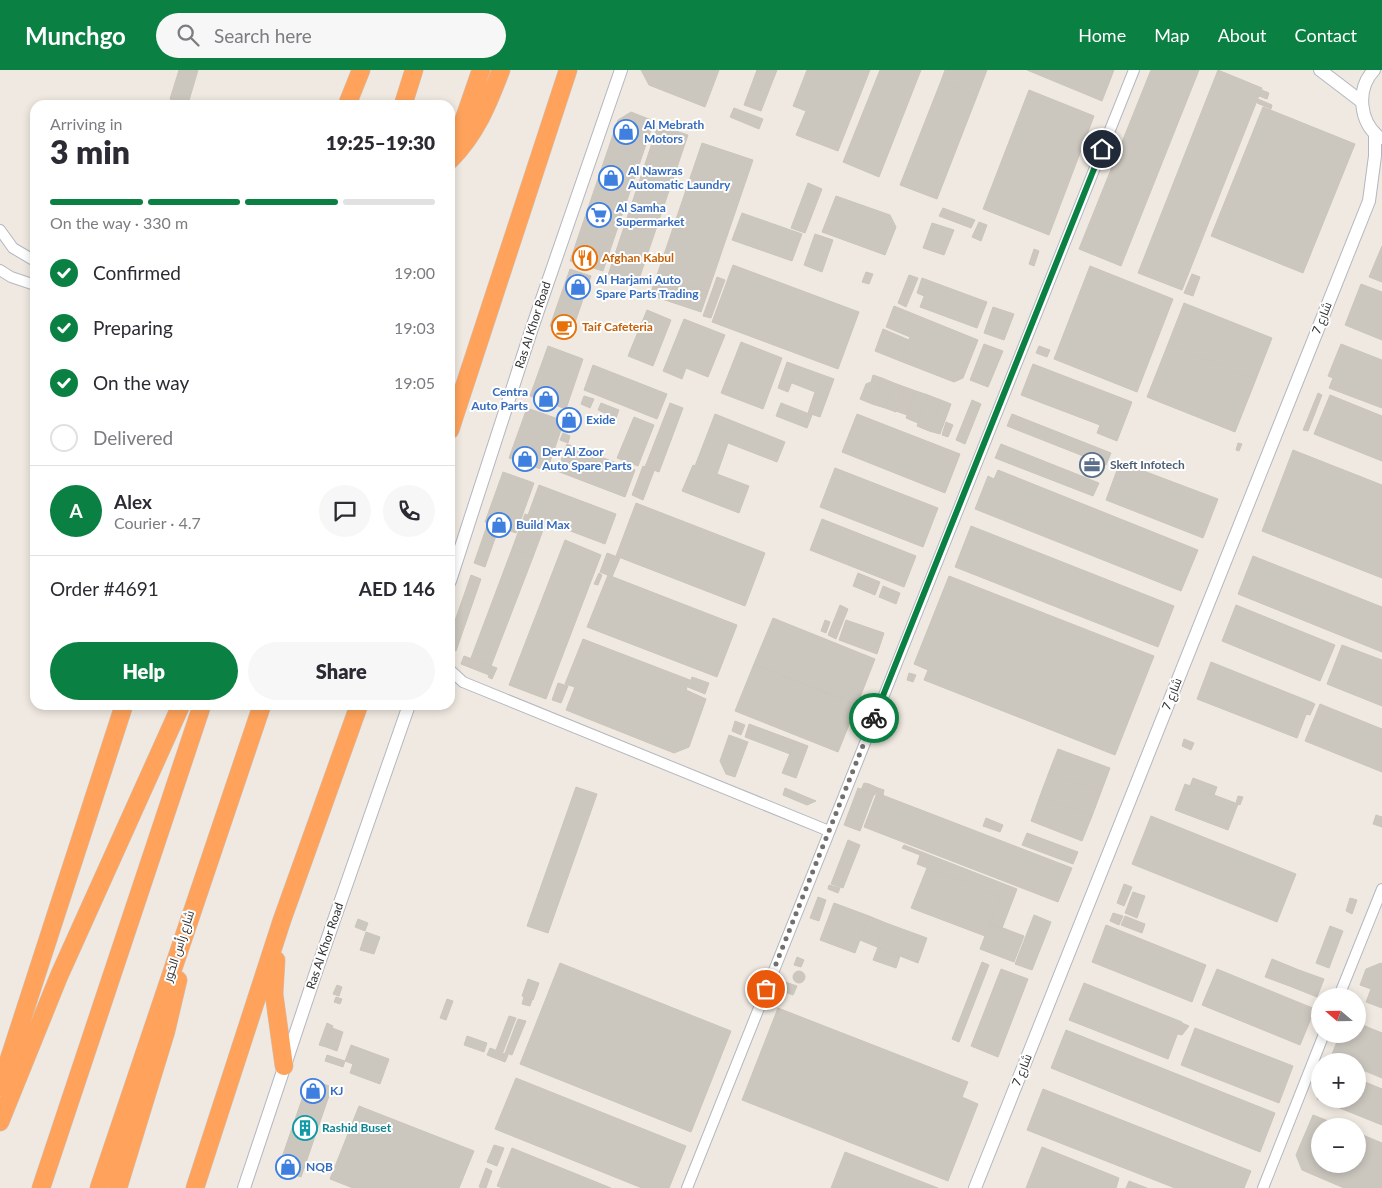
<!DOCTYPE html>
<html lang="en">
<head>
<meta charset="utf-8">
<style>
	body { margin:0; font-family:Lato,Cairo,sans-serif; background:#f7f7f7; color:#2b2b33; height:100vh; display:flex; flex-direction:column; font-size:19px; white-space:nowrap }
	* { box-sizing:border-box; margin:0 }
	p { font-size:16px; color:#7c7c81 }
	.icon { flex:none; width:28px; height:28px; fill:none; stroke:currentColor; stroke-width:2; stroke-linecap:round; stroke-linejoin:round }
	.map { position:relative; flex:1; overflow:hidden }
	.side { position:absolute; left:30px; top:30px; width:425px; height:610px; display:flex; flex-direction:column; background:#fff; border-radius:15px; box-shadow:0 2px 8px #0003 }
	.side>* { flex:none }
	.needle { width:32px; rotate:290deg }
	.controls { position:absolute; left:1311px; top:918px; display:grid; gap:10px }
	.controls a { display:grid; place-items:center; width:55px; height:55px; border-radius:50%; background:#fff; box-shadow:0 2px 8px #0003; font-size:25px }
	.pin { position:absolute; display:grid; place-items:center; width:42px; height:42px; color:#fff; margin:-21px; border:2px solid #fff; border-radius:50%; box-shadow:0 1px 5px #0007 }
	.courier { position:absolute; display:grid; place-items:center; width:50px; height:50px; margin:-25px; border:4px solid #0b8043; border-radius:50%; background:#fff; color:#222; box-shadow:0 1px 6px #0007 }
	.head em { font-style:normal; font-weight:800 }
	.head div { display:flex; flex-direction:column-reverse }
	.head { display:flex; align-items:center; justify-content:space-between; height:85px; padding:0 20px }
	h1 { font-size:32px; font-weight:800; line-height:38px }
	.bar { display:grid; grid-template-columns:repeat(4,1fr); gap:8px 5px; align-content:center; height:60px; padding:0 20px }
	.bar i { height:6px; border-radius:4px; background:#e1e1e2 }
	.bar .selected { background:#0b8043 }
	.bar p { grid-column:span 4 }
	.line { display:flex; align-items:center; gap:12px; padding:0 20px; border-top:1px solid #e1e1e2 }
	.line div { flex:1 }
	.round { display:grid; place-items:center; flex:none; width:52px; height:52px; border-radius:26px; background:#f7f7f7 }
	ol { padding:0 20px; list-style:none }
	li { display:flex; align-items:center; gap:15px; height:55px }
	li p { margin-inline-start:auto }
	li .icon { padding:5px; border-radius:50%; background:#0b8043; color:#fff; stroke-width:4 }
	li:last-child { color:#7c7c81 }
	li i { width:28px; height:28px; border:2px solid #e1e1e2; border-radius:50% }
	.cta { display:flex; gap:10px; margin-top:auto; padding:10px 20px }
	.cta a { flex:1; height:58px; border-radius:30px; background:#0b8043; color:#fff; font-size:20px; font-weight:800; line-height:58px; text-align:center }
	.cta a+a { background:#f7f7f7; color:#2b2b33 }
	header { display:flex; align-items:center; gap:30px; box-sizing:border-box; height:70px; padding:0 25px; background:#0b8043; color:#fff }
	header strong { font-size:24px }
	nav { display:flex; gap:28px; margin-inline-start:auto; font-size:18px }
	.search { width:350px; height:45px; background:#f7f7f7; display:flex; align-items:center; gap:12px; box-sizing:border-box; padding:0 18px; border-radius:28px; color:#7c7c81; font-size:19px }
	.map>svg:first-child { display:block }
	.building { fill:#cbc7bf; stroke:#cbc5ba }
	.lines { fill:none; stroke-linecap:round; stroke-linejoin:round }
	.minor-casing { stroke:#b4b7c1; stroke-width:12 }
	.tertiary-casing { stroke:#b4b7c1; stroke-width:14 }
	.motorway-casing { stroke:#c9c9c9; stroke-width:19 }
	.minor { stroke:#fff; stroke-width:10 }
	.tertiary { stroke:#fff; stroke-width:12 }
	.motorway { stroke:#ffa35c; stroke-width:18 }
	.done { stroke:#726f6d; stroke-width:5; stroke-dasharray:0 9 }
	.route { stroke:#0b8043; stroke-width:6 }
	.labels { text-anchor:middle; stroke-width:4; stroke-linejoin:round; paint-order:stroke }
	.shop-label { font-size:12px; font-weight:bold; fill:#366cbe; stroke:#fff; text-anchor:start }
	.food-label { font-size:12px; font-weight:bold; fill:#c56008; stroke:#fff; text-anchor:start }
	.street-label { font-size:12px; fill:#2e2e2e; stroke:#fff }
	.service-label { font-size:12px; font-weight:bold; fill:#4e5e75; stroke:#fff; text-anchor:start }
	.culture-label { font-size:12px; font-weight:bold; fill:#0d838f; stroke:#fff; text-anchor:start }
</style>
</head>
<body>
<header>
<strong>Munchgo</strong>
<div class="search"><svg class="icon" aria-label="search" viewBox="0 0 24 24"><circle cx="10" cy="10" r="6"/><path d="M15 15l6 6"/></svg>Search here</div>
<nav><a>Home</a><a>Map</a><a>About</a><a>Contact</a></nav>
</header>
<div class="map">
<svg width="1382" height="1118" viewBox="0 0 1382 1118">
	<rect width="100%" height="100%" fill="#efe9e1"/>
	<path class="building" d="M179,0H198L188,34L170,29Z
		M641,0H719L705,37L649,15Z
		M757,0H777L761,41L744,35Z
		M807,0H870L838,81L796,65L806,41L793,36Z
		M880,0H921L879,107L843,92Z
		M945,0H987L977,26L941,11Z
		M1027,0H1114L1102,31Z
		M1151,0H1199L1121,196L1079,179Z
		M1218,0L1262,18L1182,220L1138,203Z
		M941,11L977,26L937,129L900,115Z
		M1029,20L1094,46L1049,165L983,139Z
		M1262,20L1269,23L1267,29L1259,26Z
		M1258,29L1272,35L1271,39L1257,33Z
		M1263,37L1355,74L1303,203L1211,166Z
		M734,38L763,49L759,59L730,47Z
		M631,42L654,51L603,201L570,191L618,50Z
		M658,55L688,65L637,215L608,205Z
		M702,73L753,90L708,222L657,205Z
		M808,113L822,119L805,163L791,158Z
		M836,126L890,145L896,157L885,185L822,162Z
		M943,138L975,150L971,158L939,146Z
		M742,143L802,164L792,191L732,170Z
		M979,152L987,155L981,171L972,167Z
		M932,153L954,160L944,185L923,178Z
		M815,164L833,170L822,202L804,195Z
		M1382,176V212L1369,207Z
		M1034,179L1039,181L1034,196L1029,194Z
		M733,195L859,242L838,299L712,252Z
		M1090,196L1173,229L1137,322L1054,289Z
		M570,199L591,206L571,264L550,256Z
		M866,202L873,204L869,214L862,212Z
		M1192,204L1200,207L1193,226L1184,223Z
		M657,205L708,222L701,242L650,225Z
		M909,205L918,208L906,237L898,233Z
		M717,207L725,210L711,248L703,246Z
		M922,208L930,211L924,226L917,223Z
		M930,211L987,232L977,258L920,237Z
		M1361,214L1382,222V270L1345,255Z
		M1184,233L1272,268L1256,309L1168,274Z
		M894,236L978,270L963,308L954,312L900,291L910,267L886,257Z
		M993,237L1014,244L1004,270L984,263Z
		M647,240L671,250L653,296L628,286Z
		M684,249L725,265L708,307L686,298L682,309L663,301Z
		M883,259L909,270L900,291L875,281Z
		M741,272L782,288L763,339L721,323Z
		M984,274L1003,281L988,317L970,310Z
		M1168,274L1256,309L1235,362L1147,327Z
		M1341,274L1382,290V338L1329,318L1333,308L1328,306Z
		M548,276L583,289L566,339L530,326Z
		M1039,276L1050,280L1047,287L1036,283Z
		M787,292L798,296L788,322L778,318Z
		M1033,294L1132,332L1117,371L1097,363L1100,355L1021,325Z
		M593,295L667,324L657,349L584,320Z
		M798,296L834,309L820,347L808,343L815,322L792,313Z
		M873,305L882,308L872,334L860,329L866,314L871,312Z
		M882,308L894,313L885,338L872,334Z
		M894,313L905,317L896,342L885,338Z
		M905,317L916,321L907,345L896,341Z
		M916,321L928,325L918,353L906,348Z
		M1318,323L1322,325L1308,361L1303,360Z
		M928,325L941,330L929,361L917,356Z
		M1330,325L1382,346V391L1314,364Z
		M584,326L594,329L590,338L581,334Z
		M941,330L951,334L940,364L929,361Z
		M972,330L981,334L965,374L956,370Z
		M601,333L619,340L616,348L598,340Z
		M670,333L683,338L659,402L645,397Z
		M781,333L812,345L807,358L776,346Z
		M527,338L564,351L547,401L509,388Z
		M715,344L785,372L777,392L728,373L717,404L749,416L739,443L682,421L693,395L695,396Z
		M857,344L960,384L945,423L842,382Z
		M1012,344L1111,383L1106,395L1007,356Z
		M634,347L654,355L638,396L617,388Z
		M946,352L953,355L948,367L942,365Z
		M563,363L570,366L568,373L560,370Z
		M1238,373L1242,374L1239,381L1236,380Z
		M567,374L635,400L625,427L557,401Z
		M1001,374L1099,413L1093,426L995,388Z
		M1293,380L1382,415V508L1262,461Z
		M1120,392L1218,429L1203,468L1106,430Z
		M643,396L654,401L643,430L632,425Z
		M835,398L938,438L923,477L820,437Z
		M998,400L1198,480L1181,521L975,439L988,406L994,409Z
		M503,402L534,413L516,463L485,452Z
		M539,415L616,444L605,474L528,445Z
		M636,433L765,483L745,536L616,486Z
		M525,444L546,452L533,487L512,479Z
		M822,449L916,486L904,517L810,480Z
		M488,453L499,457L485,497L474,493Z
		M971,456L1174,536L1158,577L955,497Z
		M565,470L601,485L546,629L509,615Z
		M512,479L533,487L491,596L471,588Z
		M607,483L620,488L612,507L600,502Z
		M1253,486L1382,537V582L1238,524Z
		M599,503L602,505L598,515L594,514Z
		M858,503L880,512L875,525L853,516Z
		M471,505L481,509L456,581L450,578V565Z
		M608,505L737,555L717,607L587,557Z
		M949,506L1154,586L1115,685L924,610L928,600L914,594Z
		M883,516L900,523L896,534L879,527Z
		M840,535L848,539L836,569L828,565Z
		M1236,535L1335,575L1320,611L1222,571Z
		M773,548L875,589L857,635L754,594Z
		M825,550L830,552L826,563L821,561Z
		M846,550L884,563L877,584L839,570Z
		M583,569L690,610L686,620L706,629L689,677L674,683L566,640L575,617L565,614Z
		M1342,575L1382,590V636L1327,614Z
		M464,586L497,598L492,609L488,607L489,605L461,594Z
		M1211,592L1311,632L1297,668L1197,629Z
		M754,594L857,635L838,682L735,641Z
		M909,603L916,605L913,612L907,610Z
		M692,607L709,613L705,624L688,617Z
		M558,613L568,616L561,633L552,630Z
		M1311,632L1315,634L1310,645L1306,644Z
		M1320,634L1382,659V702L1305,671Z
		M735,651L745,655L741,665L732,661Z
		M749,654L795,671L790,684L745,667Z
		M729,665L748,672L735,707L726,704L720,691Z
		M1184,669L1194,673L1191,680L1182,676Z
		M795,671L808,676L796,708L782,703Z
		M1058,679L1110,698L1101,722L1049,702Z
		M1049,702L1101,722L1092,746L1040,726Z
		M1193,708L1217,717L1214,725L1190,716Z
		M864,713L869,714L866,721L861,720Z
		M869,714L878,718L875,725L866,721Z
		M1185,714L1238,734L1228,760L1175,740Z
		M576,717L597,724L548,863L527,856Z
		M785,718L816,731L807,735L783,725Z
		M858,718L874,724L860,761L844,755Z
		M878,718L884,720L883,725L876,722Z
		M877,723L1072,798L1058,832L864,757Z
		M1040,726L1092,746L1082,771L1031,751Z
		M1238,726L1243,727L1240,735L1236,733Z
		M1376,745L1382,747V757L1373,754Z
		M1151,746L1296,804L1277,852L1132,794Z
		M986,748L1003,755L1000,762L983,756Z
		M1027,763L1078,782L1073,794L1022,775Z
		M848,770L860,775L843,818L831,814Z
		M904,775L1017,819L1002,858L990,853L1000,826L917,794L920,785L902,778Z
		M927,798L1000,826L985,866L911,838Z
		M1124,814L1132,817L1124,836L1117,833Z
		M829,815L840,818L838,823L828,819Z
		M1133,822L1145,826L1137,848L1125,843Z
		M818,827L826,830L819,851L810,848Z
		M1350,828L1357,830L1352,844L1346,841Z
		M834,833L869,846L855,883L820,870Z
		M1113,843L1123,846L1119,855L1110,851Z
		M1034,845L1051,852L1032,900L1015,894Z
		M869,846L886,853L877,877L860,870Z
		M1125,846L1145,854L1142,863L1121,855Z
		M358,849L368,853L365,861L355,857Z
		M886,853L927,868L918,893L877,877Z
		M990,853L1024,866L1014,892L980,879Z
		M1106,855L1206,895L1192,932L1092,892Z
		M1330,856L1343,861L1329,898L1316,893Z
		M366,862L380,867L374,884L360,880Z
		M878,877L900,886L896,898L873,890Z
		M797,887L804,890L801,897L794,895Z
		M1272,889L1299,900L1292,917L1265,907Z
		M982,892L989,895L959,972L952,969Z
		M560,893L731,961L691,1062L520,994Z
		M1381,893L1382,894V938L1366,932L1371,919L1360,915L1366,899Z
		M1001,899L1028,909L998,987L971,976Z
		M1217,899L1315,939L1300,975L1202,935Z
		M1299,900L1324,909L1317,927L1292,917Z
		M793 907a6 6 0 1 1 12 0a6 6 0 1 1-12 0Z
		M528,909L539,913L533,930L522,926Z
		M785,912L797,916L793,925L782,921Z
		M1084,913L1182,952L1168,989L1069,950Z
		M337,915L342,917L339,926L333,924Z
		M336,927L342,929L340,934L334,932Z
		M524,927L532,930L530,936L522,934Z
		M447,929L453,931L446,950L440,948Z
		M778,938L968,1012L962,1027L978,1034L948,1111L742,1030Z
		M509,946L516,948L503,982L496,980Z
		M518,949L526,951L512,985L505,983Z
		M327,953L333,956L326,977L319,975Z
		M1182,953L1189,956L1182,965L1178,964Z
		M1358,953L1382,963V1008L1358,998V991H1341L1331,987L1340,964H1358Z
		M332,958L343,962L337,981L326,977Z
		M1195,958L1293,996L1279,1033L1181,995Z
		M1066,960L1275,1043L1260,1082L1051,998Z
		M467,966L487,973L484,982L464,975Z
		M351,975L389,989L380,1014L350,1003L353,994L345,991Z
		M490,978L508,985L505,992L487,985Z
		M327,985L345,991L343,997L325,991Z
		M516,1008L686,1076L669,1118H642L495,1059Z
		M309,1009L332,1017L301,1107L278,1099Z
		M1358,1009L1382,1019V1055L1317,1029L1320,1021V1029H1358Z
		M1043,1019L1251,1101L1244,1118H1175L1027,1060Z
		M359,1036L474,1081L459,1118H353L330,1109Z
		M1313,1045L1341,1056H1320V1094H1358V1063L1382,1073V1118H1344L1302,1100L1296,1085Z
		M494,1075L504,1078L497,1096L487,1092Z
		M1042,1077L1119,1108L1116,1118H1026Z
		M512,1078L611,1118H503L497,1116Z
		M845,1082L938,1118H831Z
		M486,1098L492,1101L486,1118H483L479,1117Z
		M1129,1111L1147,1118H1126Z"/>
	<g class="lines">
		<defs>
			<path id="minor" d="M0,160L13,178L35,191
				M0,200L11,207L35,215
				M450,600L463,612L829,761
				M1339,926L1382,819
				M687,1118L1134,0
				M1263,1118L1324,964"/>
			<path id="tertiary" d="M1320,0L1362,32
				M1374,0C1356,19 1359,52 1380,68
				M450,511L532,258L621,0
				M244,1118L318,896L409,635
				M975,1118L1369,131L1375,86V64"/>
			<path id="motorway" d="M347,35L361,0
				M403,35L414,0
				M452,84L481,0
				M450,90C476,64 488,34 501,0
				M450,360L568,0
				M276,890L274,924L284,996
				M0,1017L124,635
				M0,1052L59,906L181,635
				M41,1118L202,635
				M99,1118L262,635
				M118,1118L166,961L178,910
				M195,1118L282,850L359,635"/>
		</defs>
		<use href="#minor" class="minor-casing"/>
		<use href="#tertiary" class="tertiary-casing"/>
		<use href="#motorway" class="motorway-casing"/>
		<use href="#minor" class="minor"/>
		<use href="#tertiary" class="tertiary"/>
		<use href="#motorway" class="motorway"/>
	</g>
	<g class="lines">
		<path class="done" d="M766,919L874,648"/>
		<path class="route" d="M874,648L1102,79"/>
	</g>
	<defs>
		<symbol id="shop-ring" viewBox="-11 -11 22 22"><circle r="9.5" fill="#fff" stroke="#3f7fe0" stroke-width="1.5"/><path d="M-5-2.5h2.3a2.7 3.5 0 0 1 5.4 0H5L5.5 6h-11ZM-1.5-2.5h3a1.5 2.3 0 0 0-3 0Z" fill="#3f7fe0"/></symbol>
		<symbol id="supermarket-ring" viewBox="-11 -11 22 22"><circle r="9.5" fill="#fff" stroke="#3f7fe0" stroke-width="1.5"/><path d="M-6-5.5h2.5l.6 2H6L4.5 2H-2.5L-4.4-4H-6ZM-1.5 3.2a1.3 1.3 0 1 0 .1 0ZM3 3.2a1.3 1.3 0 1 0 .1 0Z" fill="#3f7fe0"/></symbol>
		<symbol id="restaurant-ring" viewBox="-11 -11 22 22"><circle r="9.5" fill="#fff" stroke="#e8710a" stroke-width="1.5"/><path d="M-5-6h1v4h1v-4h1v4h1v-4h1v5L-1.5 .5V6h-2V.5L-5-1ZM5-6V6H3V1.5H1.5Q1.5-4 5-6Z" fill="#e8710a"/></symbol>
		<symbol id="cafe-ring" viewBox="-11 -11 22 22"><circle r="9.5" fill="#fff" stroke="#e8710a" stroke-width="1.5"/><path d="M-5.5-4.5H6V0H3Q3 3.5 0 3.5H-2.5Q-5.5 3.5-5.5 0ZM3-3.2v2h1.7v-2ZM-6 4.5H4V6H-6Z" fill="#e8710a"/></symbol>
		<symbol id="office-ring" viewBox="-11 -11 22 22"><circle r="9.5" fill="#fff" stroke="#5c6f8a" stroke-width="1.5"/><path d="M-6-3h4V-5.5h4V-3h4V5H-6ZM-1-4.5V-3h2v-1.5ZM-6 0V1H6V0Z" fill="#5c6f8a"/></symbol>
		<symbol id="building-ring" viewBox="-11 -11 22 22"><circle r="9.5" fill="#fff" stroke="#0f9aa8" stroke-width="1.5"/><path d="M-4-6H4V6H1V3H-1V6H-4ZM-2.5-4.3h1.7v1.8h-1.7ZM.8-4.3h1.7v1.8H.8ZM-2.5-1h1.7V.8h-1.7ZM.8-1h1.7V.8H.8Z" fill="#0f9aa8"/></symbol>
	</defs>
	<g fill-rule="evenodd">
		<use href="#shop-ring" x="612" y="48" width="28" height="28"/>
		<use href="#shop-ring" x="597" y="94" width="28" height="28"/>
		<use href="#supermarket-ring" x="585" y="131" width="28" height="28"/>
		<use href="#restaurant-ring" x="571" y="174" width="28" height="28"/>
		<use href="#shop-ring" x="564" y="203" width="28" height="28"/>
		<use href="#cafe-ring" x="550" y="243" width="28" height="28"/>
		<use href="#shop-ring" x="532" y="315" width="28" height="28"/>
		<use href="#shop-ring" x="555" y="336" width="28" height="28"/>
		<use href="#shop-ring" x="511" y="375" width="28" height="28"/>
		<use href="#office-ring" x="1078" y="381" width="28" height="28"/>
		<use href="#shop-ring" x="485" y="441" width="28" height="28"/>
		<use href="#shop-ring" x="299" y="1007" width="28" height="28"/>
		<use href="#building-ring" x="291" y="1044" width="28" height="28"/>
		<use href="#shop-ring" x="274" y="1083" width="28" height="28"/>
	</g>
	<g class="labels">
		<g class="shop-label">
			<text x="644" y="59">Al Mebrath<tspan x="644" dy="14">Motors</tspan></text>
			<text x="628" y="105">Al Nawras<tspan x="628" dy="14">Automatic Laundry</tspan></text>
			<text x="616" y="142">Al Samha<tspan x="616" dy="14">Supermarket</tspan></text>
			<text x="596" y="214">Al Harjami Auto<tspan x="596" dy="14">Spare Parts Trading</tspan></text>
			<text x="528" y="326" text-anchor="end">Centra<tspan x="528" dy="14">Auto Parts</tspan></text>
			<text x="586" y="354">Exide</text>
			<text x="542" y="386">Der Al Zoor<tspan x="542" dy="14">Auto Spare Parts</tspan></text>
			<text x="516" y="459">Build Max</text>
			<text x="330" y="1025">KJ</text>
			<text x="306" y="1101">NQB</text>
		</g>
		<g class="food-label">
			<text x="602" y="192">Afghan Kabul</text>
			<text x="582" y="261">Taif Cafeteria</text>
		</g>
		<g class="street-label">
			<text transform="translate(1322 248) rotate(-68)" y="4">شارع 7</text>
			<text transform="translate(533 255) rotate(-72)" y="4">Ras Al Khor Road</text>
			<text transform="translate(1172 624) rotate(-68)" y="4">شارع 7</text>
			<text transform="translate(179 876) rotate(-72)" y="4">شارع رأس الخور</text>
			<text transform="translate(325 876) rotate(-71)" y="4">Ras Al Khor Road</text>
			<text transform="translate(1022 1000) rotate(-68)" y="4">شارع 7</text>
		</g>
		<g class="service-label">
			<text x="1110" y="399">Skeft Infotech</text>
		</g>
		<g class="culture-label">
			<text x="322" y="1062">Rashid Buset</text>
		</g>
	</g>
</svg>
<div class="controls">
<a><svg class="needle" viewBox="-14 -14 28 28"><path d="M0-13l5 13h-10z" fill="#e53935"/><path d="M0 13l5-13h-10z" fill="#7c7c81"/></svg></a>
<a>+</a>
<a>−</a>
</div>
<div class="pin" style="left:766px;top:919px;background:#ea580c"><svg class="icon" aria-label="bag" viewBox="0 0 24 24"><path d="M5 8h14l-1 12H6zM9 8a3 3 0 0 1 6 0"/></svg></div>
<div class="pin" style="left:1102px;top:79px;background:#1f2937"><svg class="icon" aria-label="home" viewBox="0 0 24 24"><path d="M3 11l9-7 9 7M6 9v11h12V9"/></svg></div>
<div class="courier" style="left:874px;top:648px"><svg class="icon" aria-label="bike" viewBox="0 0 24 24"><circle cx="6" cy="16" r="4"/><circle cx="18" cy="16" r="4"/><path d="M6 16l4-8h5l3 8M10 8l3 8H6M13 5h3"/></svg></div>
<section class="side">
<div class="head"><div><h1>3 min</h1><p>Arriving in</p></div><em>19:25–19:30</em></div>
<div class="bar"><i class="selected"></i><i class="selected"></i><i class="selected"></i><i></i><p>On the way · 330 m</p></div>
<ol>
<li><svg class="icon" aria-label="check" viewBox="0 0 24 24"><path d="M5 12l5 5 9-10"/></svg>Confirmed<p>19:00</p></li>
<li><svg class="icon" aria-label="check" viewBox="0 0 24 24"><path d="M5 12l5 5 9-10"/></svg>Preparing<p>19:03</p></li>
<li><svg class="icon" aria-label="check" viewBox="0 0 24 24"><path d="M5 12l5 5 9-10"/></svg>On the way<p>19:05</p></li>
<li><i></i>Delivered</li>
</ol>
<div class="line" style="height:90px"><b class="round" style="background:#0b8043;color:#fff">A</b><div><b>Alex</b><p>Courier · 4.7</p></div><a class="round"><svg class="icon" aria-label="chat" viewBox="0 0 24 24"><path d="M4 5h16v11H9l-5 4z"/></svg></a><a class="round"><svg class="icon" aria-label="phone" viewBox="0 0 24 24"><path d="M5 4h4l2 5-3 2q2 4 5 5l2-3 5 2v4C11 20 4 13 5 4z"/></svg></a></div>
<div class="line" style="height:65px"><div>Order #4691</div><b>AED 146</b></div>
<div class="cta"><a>Help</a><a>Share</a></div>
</section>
</div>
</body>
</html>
